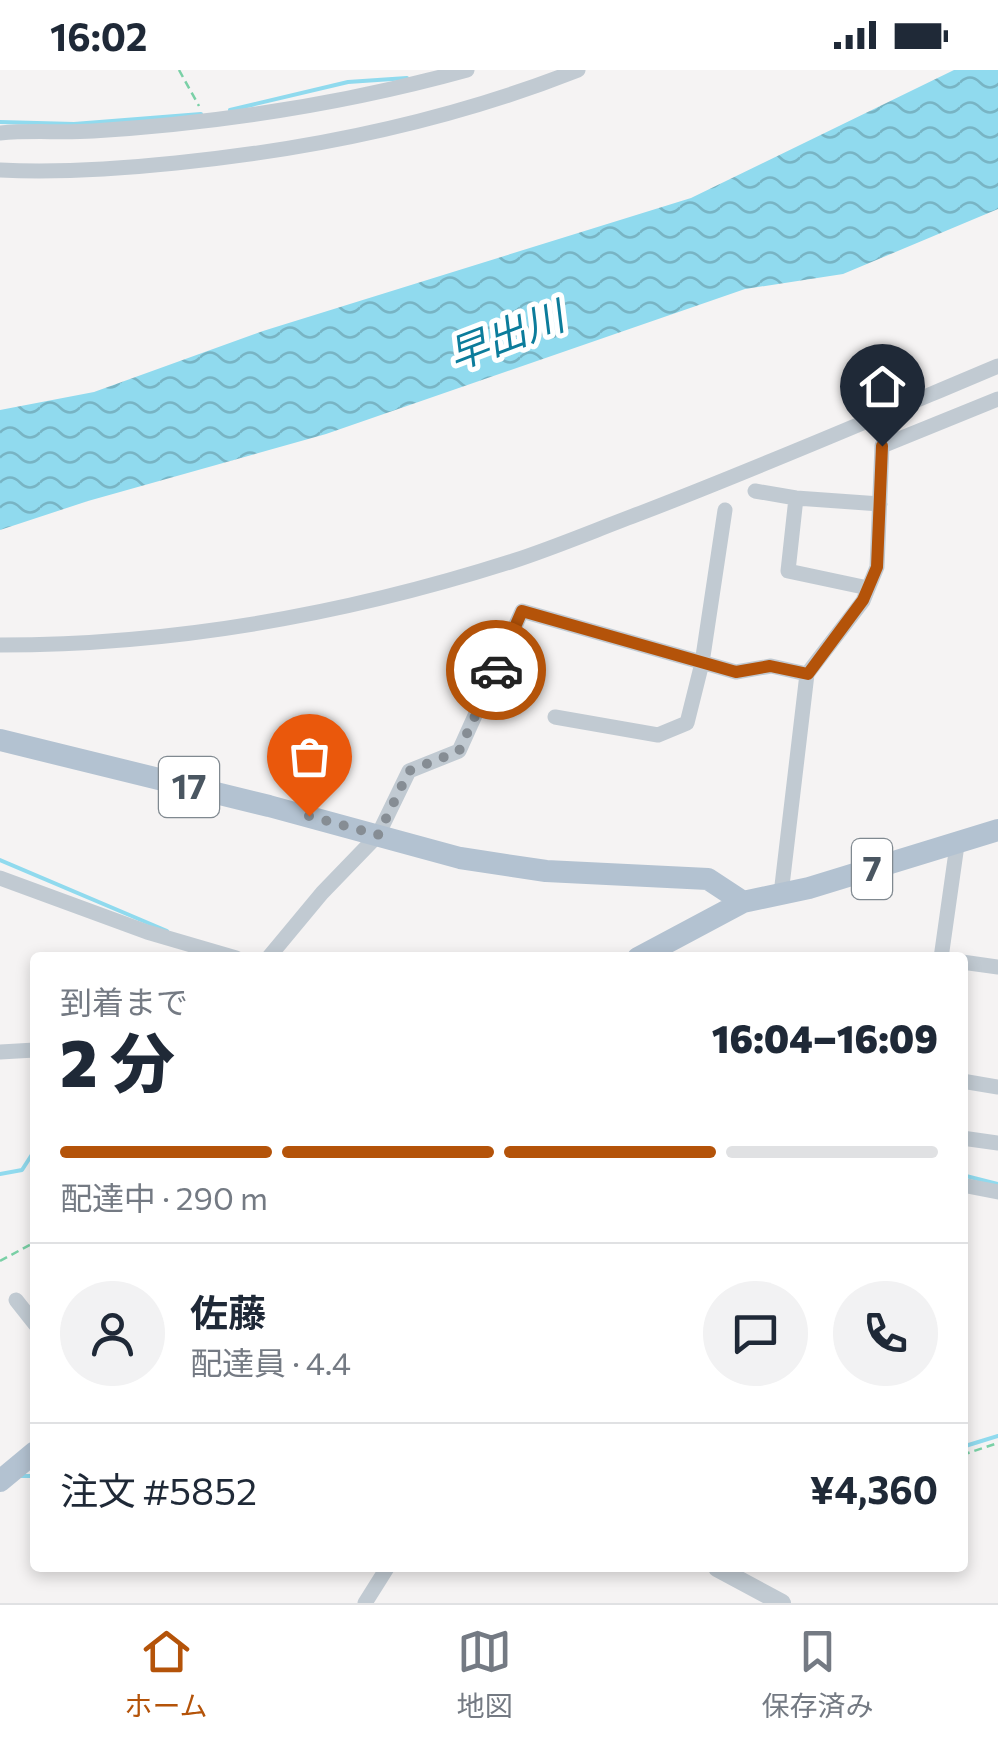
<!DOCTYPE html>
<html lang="ja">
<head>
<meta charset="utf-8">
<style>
	body { margin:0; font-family:Commissioner,"Noto Sans JP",sans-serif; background:#f2f2f3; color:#1f2937; height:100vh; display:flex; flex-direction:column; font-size:38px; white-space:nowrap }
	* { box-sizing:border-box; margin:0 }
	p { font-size:32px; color:#747a83 }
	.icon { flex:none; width:55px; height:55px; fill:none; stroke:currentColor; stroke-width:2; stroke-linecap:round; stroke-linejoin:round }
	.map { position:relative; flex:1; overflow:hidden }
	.sheet { position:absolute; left:30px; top:882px; width:938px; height:620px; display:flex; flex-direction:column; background:#fff; border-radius:10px; box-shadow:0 5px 15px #0003 }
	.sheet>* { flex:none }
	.pin { position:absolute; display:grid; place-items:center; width:85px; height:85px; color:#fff; margin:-102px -42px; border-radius:50% 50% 50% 0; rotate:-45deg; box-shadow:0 0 10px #0007 }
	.pin .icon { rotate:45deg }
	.courier { position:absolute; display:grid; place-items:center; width:100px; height:100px; margin:-50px; border:8px solid #b45309; border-radius:50%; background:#fff; color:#222; box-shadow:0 2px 12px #0007 }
	.head em { font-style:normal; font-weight:800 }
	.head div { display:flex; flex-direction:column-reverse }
	.head { display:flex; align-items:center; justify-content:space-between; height:170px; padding:0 30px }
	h1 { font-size:65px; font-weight:800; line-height:75px }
	.bar { display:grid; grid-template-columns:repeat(4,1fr); gap:15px 10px; align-content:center; height:120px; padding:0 30px }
	.bar i { height:12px; border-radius:8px; background:#e0e1e3 }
	.bar .selected { background:#b45309 }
	.bar p { grid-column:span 4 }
	.line { display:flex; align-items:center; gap:25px; padding:0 30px; border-top:2px solid #e0e1e3 }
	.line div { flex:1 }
	.round { display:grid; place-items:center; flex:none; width:105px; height:105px; border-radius:52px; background:#f2f2f3 }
	.status { display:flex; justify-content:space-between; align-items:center; height:70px; padding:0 50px; background:#fff; direction:ltr }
	.status svg { height:28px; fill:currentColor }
	.tabs { display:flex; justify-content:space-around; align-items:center; height:140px; border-top:2px solid #e0e1e3; background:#fff; font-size:28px; color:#747a83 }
	.tabs a { display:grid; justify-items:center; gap:5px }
	.tabs .selected { color:#b45309 }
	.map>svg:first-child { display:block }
	.water { fill:url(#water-waves) }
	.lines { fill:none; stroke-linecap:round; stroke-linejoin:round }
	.stream { stroke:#90daee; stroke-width:4 }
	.path { stroke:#7ad0a6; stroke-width:2.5; stroke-dasharray:8 5; stroke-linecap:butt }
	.minor { stroke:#c1cad2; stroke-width:15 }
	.tertiary { stroke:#c1cad2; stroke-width:18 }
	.primary { stroke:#b3c2d1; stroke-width:22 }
	.done { stroke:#868d94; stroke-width:10; stroke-dasharray:0 18 }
	.route { stroke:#b45309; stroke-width:12 }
	.labels { text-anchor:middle; stroke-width:10; stroke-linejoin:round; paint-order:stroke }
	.shield { fill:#fff; stroke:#808990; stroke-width:2.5 }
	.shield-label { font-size:35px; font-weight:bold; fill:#4a5661 }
	.water-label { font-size:40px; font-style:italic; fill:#0c7c9b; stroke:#fff }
</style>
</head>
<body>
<div class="status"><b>16:02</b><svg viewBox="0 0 49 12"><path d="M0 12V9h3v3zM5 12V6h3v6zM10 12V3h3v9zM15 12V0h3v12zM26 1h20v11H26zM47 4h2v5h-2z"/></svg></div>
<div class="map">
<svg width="998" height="1533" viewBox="0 0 998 1533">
	<defs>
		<pattern id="water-waves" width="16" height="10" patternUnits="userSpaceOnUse" patternTransform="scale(2.5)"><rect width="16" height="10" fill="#90daee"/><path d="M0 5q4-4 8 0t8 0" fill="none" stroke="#78b4c4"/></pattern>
	</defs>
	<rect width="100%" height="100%" fill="#f5f3f3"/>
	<path class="water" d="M954,0H998V139L843,204L745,219L326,364L88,431L0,460V340L94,322L263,261L691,128Z"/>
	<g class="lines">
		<path class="stream" d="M230,40L348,12L407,8
			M0,52L74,54L201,44
			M0,790L167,861
			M0,1104L22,1100L31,1086L35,1085
			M962,1105L998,1114
			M962,1377L998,1366
			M20,1406H35"/>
		<path class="path" d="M179,0L199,36
			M0,1191L35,1172
			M962,1385L998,1373"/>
		<path class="minor" d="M0,63C31,60 62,63 93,61C220,53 344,34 467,0
			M0,100C59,103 118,99 176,93C315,79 449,51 578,0
			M755,421L796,428L880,434
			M796,428L788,501L868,518
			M0,575C175,575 347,544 513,491C556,477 598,459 641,443C761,397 879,346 998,296
			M555,647L658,665L687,653L702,593L725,440
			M0,808L147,862L236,888
			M781,824L807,604L863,531L877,497L882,376L998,329
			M268,888L322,823L378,765L409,701L459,681L522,541L736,602L771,596L807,604
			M941,888L957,775
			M962,892L998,897
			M0,982L35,980
			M962,1011L998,1017
			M962,1068L998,1073
			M962,1115L998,1122
			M16,1230L35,1254
			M365,1533L387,1498"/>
		<path class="tertiary" d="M717,1498L782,1533"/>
		<path class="primary" d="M0,670L269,736L460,788L546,801L708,809L743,832
			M638,888L743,832L809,818L998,760
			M0,1411L35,1382"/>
	</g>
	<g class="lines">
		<path class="done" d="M309,746L378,765L409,701L459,681L496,600"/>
		<path class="route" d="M496,600L522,541L736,602L770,596L808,604L863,530L877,497L882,376"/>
	</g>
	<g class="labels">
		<g class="shield">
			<rect x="159" y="687" width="60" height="60" rx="8"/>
			<rect x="852" y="769" width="40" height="60" rx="8"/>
		</g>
		<g class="shield-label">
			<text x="189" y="729">17</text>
			<text x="872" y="811">7</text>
		</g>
		<g class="water-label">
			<text transform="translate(506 266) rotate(-21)" y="14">早出川</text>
		</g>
	</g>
</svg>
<div class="pin" style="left:309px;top:746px;background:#ea580c"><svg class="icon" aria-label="bag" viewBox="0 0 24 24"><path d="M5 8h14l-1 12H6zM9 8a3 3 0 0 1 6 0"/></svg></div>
<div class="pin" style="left:882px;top:376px;background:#1f2937"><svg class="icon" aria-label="home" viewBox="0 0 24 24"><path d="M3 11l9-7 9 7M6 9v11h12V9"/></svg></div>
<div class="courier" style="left:496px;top:600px"><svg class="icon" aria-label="car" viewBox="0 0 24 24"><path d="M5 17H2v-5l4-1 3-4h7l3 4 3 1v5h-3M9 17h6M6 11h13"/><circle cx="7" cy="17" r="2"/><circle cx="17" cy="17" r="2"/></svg></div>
<section class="sheet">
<div class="head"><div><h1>2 分</h1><p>到着まで</p></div><em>16:04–16:09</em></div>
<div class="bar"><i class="selected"></i><i class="selected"></i><i class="selected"></i><i></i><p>配達中 · 290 m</p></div>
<div class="line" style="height:180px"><a class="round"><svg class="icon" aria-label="person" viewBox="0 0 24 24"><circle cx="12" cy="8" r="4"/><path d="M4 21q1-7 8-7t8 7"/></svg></a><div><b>佐藤</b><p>配達員 · 4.4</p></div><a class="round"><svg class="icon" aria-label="chat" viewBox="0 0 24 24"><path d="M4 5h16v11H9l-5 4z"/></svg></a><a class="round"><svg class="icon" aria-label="phone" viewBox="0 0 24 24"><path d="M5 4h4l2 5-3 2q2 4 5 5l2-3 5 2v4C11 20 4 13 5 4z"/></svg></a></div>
<div class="line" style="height:130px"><div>注文 #5852</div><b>¥4,360</b></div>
</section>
</div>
<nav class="tabs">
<a class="selected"><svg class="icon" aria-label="home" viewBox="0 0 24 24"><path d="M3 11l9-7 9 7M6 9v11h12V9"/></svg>ホーム</a>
<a><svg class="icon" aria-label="map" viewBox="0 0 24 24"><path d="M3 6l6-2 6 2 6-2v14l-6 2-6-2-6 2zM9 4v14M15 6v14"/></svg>地図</a>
<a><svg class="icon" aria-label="saved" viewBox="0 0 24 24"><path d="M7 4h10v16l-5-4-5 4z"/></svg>保存済み</a>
</nav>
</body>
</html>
